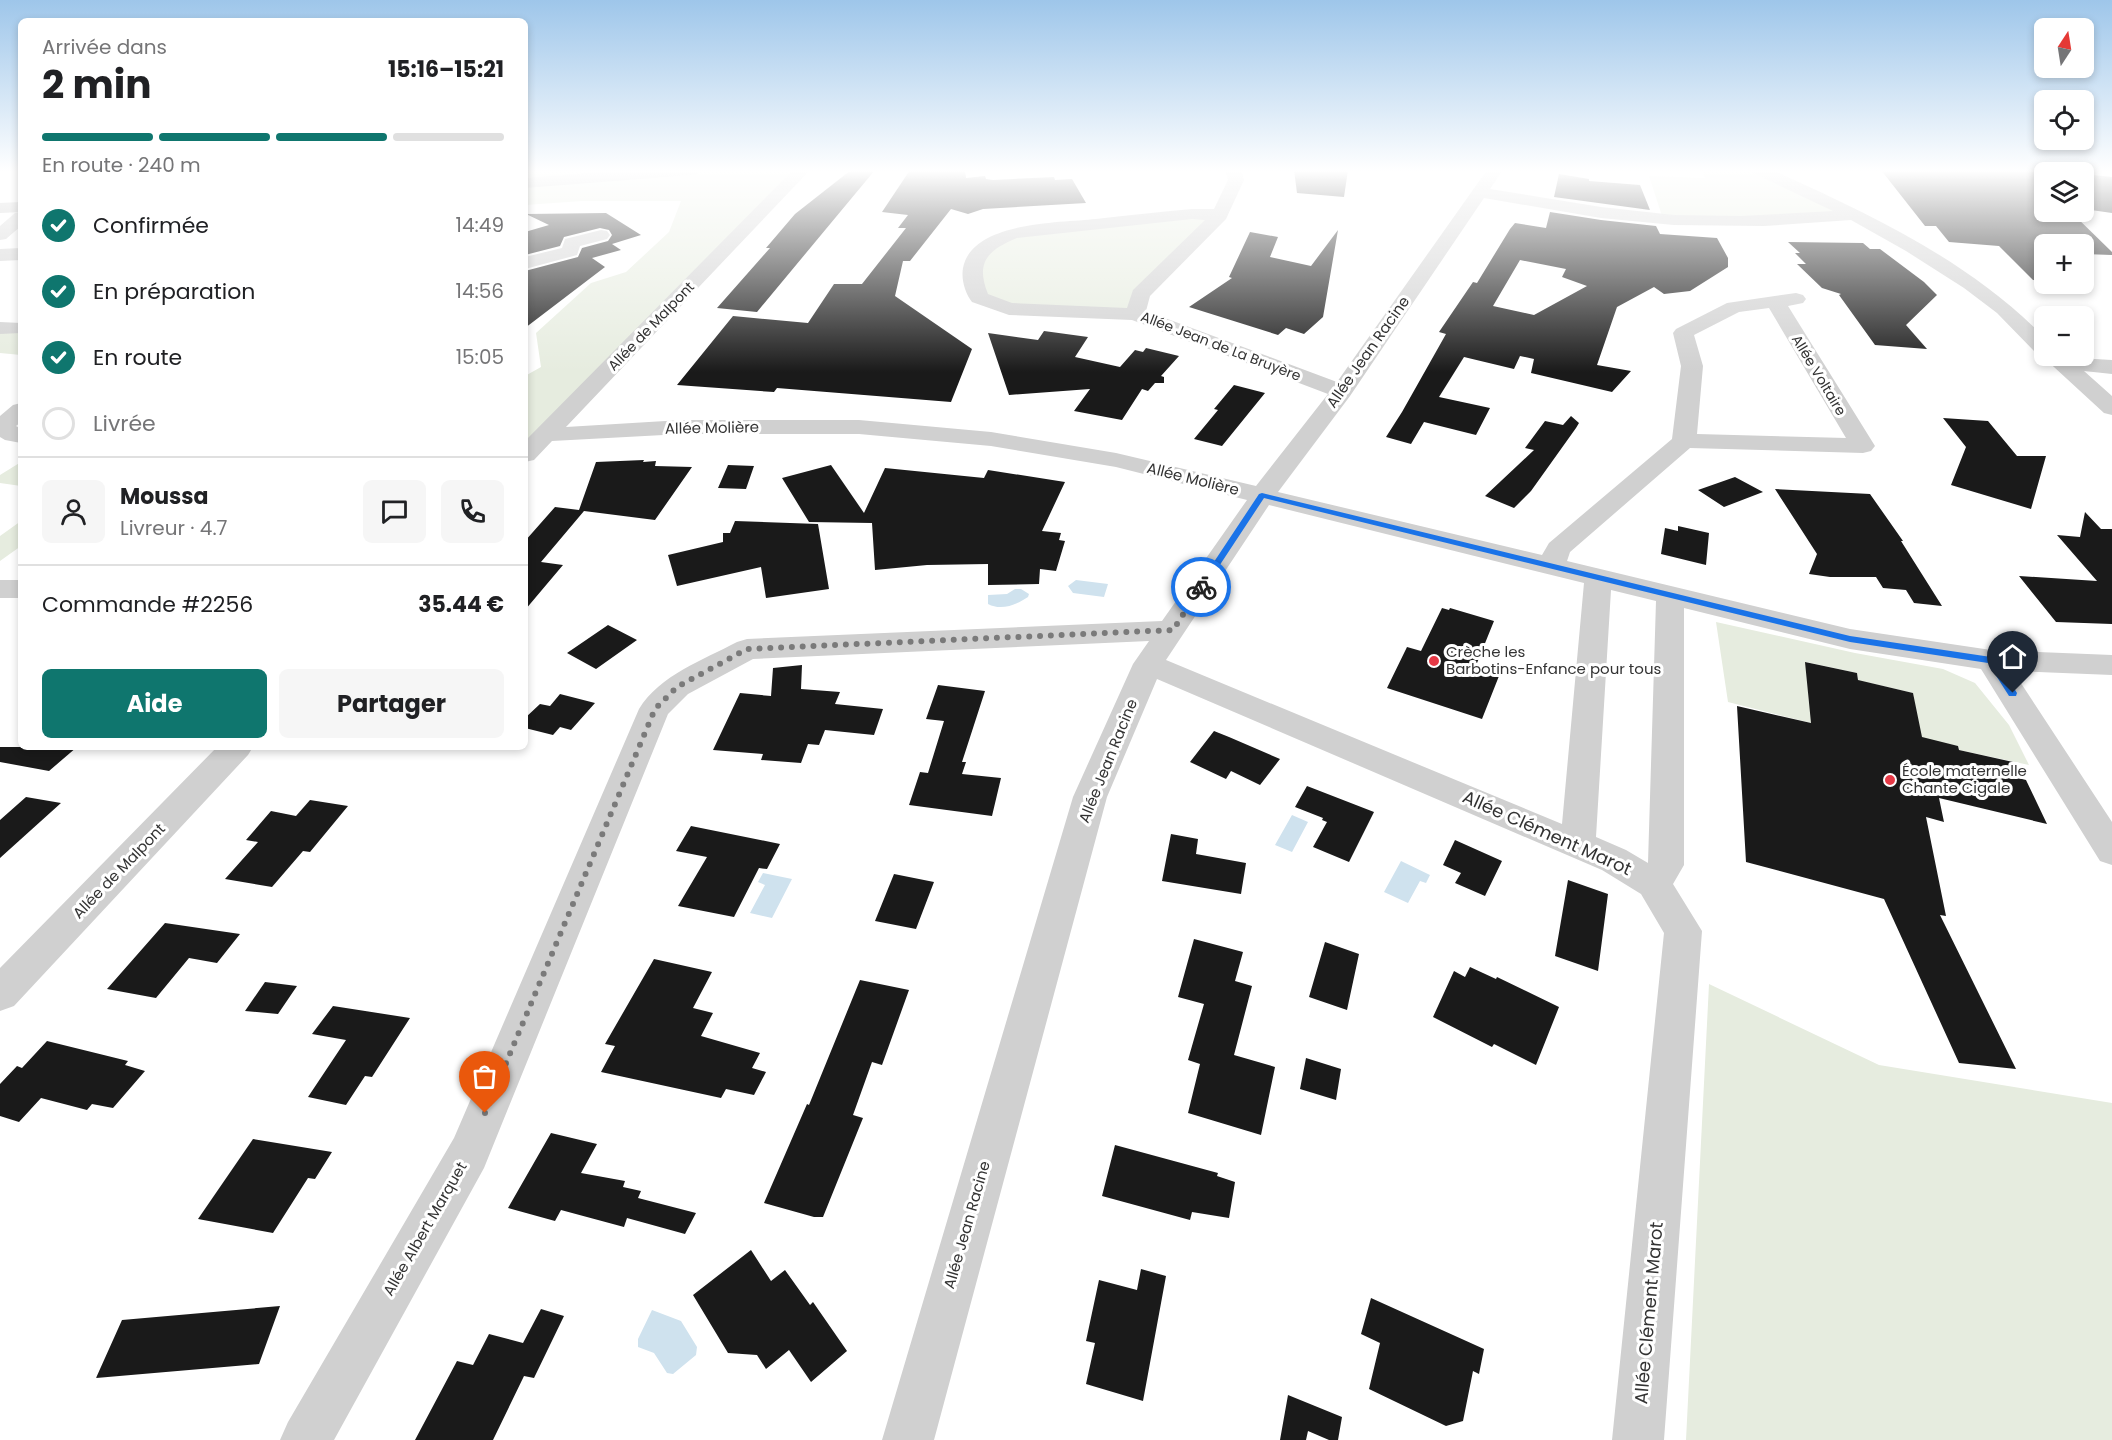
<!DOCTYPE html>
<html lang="fr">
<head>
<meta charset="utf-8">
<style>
	body { margin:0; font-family:Poppins,sans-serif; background:#f6f6f6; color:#202124; height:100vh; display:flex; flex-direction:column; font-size:22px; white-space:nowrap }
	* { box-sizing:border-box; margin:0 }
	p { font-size:20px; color:#757577 }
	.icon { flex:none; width:33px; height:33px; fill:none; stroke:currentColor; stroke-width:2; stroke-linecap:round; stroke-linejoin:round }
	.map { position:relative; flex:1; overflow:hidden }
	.details { position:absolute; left:18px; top:18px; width:510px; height:732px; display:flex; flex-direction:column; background:#fff; border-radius:9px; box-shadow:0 3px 9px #0003 }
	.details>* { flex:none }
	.needle { width:39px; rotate:12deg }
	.buttons { position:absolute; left:2034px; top:18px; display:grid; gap:12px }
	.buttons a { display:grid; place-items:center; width:60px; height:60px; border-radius:9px; background:#fff; box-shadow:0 3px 9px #0003; font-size:30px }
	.pin { position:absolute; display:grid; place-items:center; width:51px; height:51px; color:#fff; margin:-62px -26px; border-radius:50% 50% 50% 0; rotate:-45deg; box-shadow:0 0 6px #0007 }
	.pin .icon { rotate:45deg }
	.courier { position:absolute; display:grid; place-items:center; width:60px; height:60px; margin:-30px; border:4px solid #1a73e8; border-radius:50%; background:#fff; color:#222; box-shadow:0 2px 8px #0007 }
	.summary em { font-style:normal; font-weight:700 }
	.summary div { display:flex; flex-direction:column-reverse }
	.summary { display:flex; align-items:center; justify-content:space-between; height:102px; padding:0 24px }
	h1 { font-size:39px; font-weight:700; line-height:45px }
	.bar { display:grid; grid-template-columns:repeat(4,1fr); gap:9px 6px; align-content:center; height:72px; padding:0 24px }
	.bar i { height:8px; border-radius:4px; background:#e0e0e0 }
	.bar .active { background:#0f766e }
	.bar p { grid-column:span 4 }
	.line { display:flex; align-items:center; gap:15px; padding:0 24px; border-top:2px solid #e0e0e0 }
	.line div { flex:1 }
	.round { display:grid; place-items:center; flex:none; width:63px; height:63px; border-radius:9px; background:#f6f6f6 }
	ol { padding:0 24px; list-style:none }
	li { display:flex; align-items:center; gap:18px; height:66px }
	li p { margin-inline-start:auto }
	li .icon { padding:6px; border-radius:50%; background:#0f766e; color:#fff; stroke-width:4 }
	li:last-child { color:#757577 }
	li i { width:33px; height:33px; border:3px solid #e0e0e0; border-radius:50% }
	.primary-button { display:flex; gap:12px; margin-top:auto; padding:12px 24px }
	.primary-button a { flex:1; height:69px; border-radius:9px; background:#0f766e; color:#fff; font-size:24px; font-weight:700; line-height:69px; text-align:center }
	.primary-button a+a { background:#f6f6f6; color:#202124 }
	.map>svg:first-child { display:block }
	.green { fill:#e6ecdf }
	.water { fill:#cfe2ee }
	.building { fill:#1a1a1a; fill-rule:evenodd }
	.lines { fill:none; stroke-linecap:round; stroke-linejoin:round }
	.street { fill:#d0d0d0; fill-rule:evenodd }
	.secondary { fill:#bdbdbd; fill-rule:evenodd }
	.route { fill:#1a73e8 }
	.done { stroke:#7a7a7a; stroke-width:6; stroke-dasharray:0 10.8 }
	.poi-dot { fill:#e63946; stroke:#fff; stroke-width:2 }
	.labels { text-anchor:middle; stroke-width:6; stroke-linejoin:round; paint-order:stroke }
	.far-street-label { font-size:14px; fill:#333; stroke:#fff }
	.street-label { font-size:15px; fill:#333; stroke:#fff }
	.poi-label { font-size:15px; fill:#333; stroke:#fff; text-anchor:start }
	.near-street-label { font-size:18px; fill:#333; stroke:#fff }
</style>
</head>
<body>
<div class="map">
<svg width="2112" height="1440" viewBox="0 0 2112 1440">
	<rect width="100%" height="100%" fill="#fff"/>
	<path class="green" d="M525,170H633L636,175L691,170H802L525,455V376L541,367L536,333L591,283L626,272L669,232L681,201H582L525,205Z
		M1700,170H1759L1853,215L1663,219L1649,176L1705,178Z
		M1220,215L1140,294L1135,314L1009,309L979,298L978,252L1014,233Z
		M0,332L21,333V355L0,353Z
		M21,462V486L0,483V475Z
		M21,521V546L0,561V536Z
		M1716,622L1855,653L1943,669L1975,683L2009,725L2029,765L1959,750L1958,746L1920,738L1913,693L1870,683L1859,684L1857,673L1806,662L1809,703L1815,704L1811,723L1728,702Z
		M1709,984L1879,1065L2112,1103V1440H1686Z"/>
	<path class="water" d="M1076,580L1108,584L1104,597L1073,593L1068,586Z
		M1015,589H1021L1029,594L1028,597C1016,605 1001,611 988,604V595L1007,594Z
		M1292,815L1308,822L1292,852L1275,845Z
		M1401,861L1430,875L1426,883L1420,881L1408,903L1384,892Z
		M763,873L792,879L772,918L750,913L765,885L758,882Z
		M652,1310L681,1321L697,1347L696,1355L673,1374L667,1373L654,1353L638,1347V1339Z"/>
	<path class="building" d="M851,170H875L757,312L717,308L770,248H766L795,214Z
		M910,170H965L966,178L985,176L986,179L993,180L1054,177L1055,180L1072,179L1086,203L983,209L968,214L951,209L910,261H903L895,296L972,349L951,402L777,388L774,392L677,385L733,316L808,323L834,284H862L906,228H898L908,215L882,212Z
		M1294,170H1348L1344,197L1297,193Z
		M1881,170H2077L2080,172H2044V212H2071L2112,252V255L2084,254V244H2044V281L2033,280L1999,246L1949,242L1936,226H1925Z
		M1559,174L1589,179V181L1640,185L1650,210L1554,197Z
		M2084,174L2112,177V213L2084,209Z
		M1550,212L1601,220L1656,226L1660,234L1717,238L1728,258V267L1690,291L1664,294L1654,287L1617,307L1597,365L1631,371L1612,392L1531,373L1534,359L1520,356L1514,369L1464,357L1439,397L1490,408L1476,435L1424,422L1411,444L1386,437L1402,412L1446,334L1439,332L1473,282L1477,283L1510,229L1515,223L1546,228ZM1520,260L1566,269L1562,277L1587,286L1534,315L1493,306Z
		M606,213L641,235L612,244L621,250L592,258L605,267L525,328V271L578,257L582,248L608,241L612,235L609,230L600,228L564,237L560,246L525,255V232L549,225L526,214Z
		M1338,230L1323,317L1304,334L1286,328L1278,335L1189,307L1232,278L1229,277L1250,232L1278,237L1270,257L1311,266Z
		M1788,242L1863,243L1870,249H1880L1924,282L1937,295L1906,325L1927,349L1875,345L1839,295L1841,294L1822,288L1797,264H1806L1795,253H1800Z
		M1044,331L1088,337L1075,357L1120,367L1135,350L1143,352L1146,348L1179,356L1161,376L1164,377V383H1155L1148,391L1142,389L1122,420L1074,411L1090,389L1009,395L988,333L1038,340Z
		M1234,385L1265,393L1222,446L1194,439L1218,410L1214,409Z
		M1571,416L1579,423L1576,428L1531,491L1514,508L1485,496L1534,450L1525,448L1545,421L1563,425Z
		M1943,418L1988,421L2017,456H2046L2031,509L1951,485L1966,447Z
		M644,460L643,462L656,461L655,466L692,467L655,520L584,511L541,562L563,565L525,610V541L555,507L579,510L596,462Z
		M728,465L754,466L746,489L718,488Z
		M831,465L864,513L885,468L984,478L988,470L1065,482L1042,531L1061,533L1059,540L1065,541L1056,571L1040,569L1039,584L988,585V564L927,565L875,570L872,523L809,522L782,478Z
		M1735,477L1763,492L1724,507L1698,490Z
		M1775,489L1870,494L1903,541H1901L1942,606L1914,603L1906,590L1883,588L1876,577H1830L1809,574L1817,554Z
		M2085,512L2101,529H2112V624L2056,622L2019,576L2097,581L2057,535L2080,537Z
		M735,521L818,524L829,589L766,598L761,567L677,586L668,555L723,542V533H730Z
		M1678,526L1709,533L1706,565L1661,554L1665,528L1678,531Z
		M1442,608L1449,610L1450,608L1494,621L1475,668L1499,676L1482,719L1387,688L1407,647L1421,651Z
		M608,625L637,640L596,669L567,653Z
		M1805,662L1857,673L1858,680L1913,693L1922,737L1958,746L1959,750L2013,762L2018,778L2026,780L2047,824L1939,798L1944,822L1926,817L1946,916L1940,915L2016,1069L1959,1063L1884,899L1746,862L1737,706L1811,723Z
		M802,665L801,689L840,692L835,704L883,709L874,735L825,730L819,745L808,744L801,763L761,760L763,754L713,750L740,693L771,696L773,668Z
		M938,685L985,691L962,762H966L962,774L1001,778L992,816L909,805L920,772L928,773L944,721L926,719Z
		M560,694L595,703L571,730L560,727L553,735L525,728V718L540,704L550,706Z
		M1214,731L1229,737L1280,759L1260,785L1231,771L1226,779L1190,762Z
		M0,747H77L49,771L0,762Z
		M1307,786L1374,812L1349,862L1313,847L1327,822L1322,820L1323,818L1295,807Z
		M26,797L61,803L0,858V820Z
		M310,800L348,806L310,852L303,851L272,887L225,879L258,842L246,840L271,811L296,816Z
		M691,826L780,844L767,869L759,868L734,917L678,906L707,857L676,851Z
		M1171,834L1198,839L1196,854L1246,863L1241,894L1162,881Z
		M1455,840L1502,861L1485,896L1455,883L1461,873L1443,865Z
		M894,874L934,882L916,929L875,921Z
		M1568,880L1608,894L1598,971L1555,956Z
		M165,923L240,934L217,963L189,958L156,998L107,989Z
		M1194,939L1243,952L1235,981L1252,986L1234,1055L1275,1067L1261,1135L1188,1113L1200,1064L1188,1060L1204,1004L1178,997Z
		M1325,942L1359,954L1347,1010L1309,997Z
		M654,959L712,972L693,1008L713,1013L701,1036L760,1053L752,1068L766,1072L754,1095L726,1089L721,1098L601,1072L615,1046L605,1044Z
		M1470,967L1496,979L1497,977L1559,1007L1536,1065L1494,1044L1492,1047L1433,1017L1454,971L1465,977Z
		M860,980L909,990L882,1065L872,1062L853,1115L863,1118L823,1217H814L764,1203L807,1104L809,1105Z
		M265,982L297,986L278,1014L245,1011Z
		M333,1006L410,1018L372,1077L365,1076L346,1105L308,1097L346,1040L312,1034Z
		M47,1041L128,1061L125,1065L145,1071L113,1108L92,1104L87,1110L41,1098L19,1122L0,1116V1084L17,1066L22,1068Z
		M1306,1058L1341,1069L1336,1100L1300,1089Z
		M551,1133L597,1144L581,1173L625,1181L623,1187L641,1191L638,1198L696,1213L685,1234L627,1218L624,1227L561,1210L555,1221L508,1208Z
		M253,1139L332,1152L315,1179L308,1178L273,1233L198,1219Z
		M1115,1145L1218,1173L1217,1176L1235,1182L1229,1218L1192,1212L1190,1220L1102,1196Z
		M751,1250L771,1281L785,1270L810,1305L813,1302L847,1351L811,1382L789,1350L766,1369L757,1355L728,1353L693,1295Z
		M1141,1269L1166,1276L1143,1401L1086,1384L1095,1343L1086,1341L1099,1280L1137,1290Z
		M1371,1298L1484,1349L1479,1374L1473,1371L1463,1421L1446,1426L1369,1389L1380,1343L1361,1334Z
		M280,1306L259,1364L96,1378L122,1320Z
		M541,1309L564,1316L534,1378L524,1376L493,1440H415L457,1361L473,1365L489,1334L523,1343Z
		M1288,1395L1342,1417L1338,1440H1329L1308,1431L1306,1440H1280Z"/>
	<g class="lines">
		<path class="street" d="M793,170H810L566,427L682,420H859L991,432L1116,453L1256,486L1328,394L1132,320L1009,315L972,302C965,293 961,279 963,268C972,221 1060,223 1096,219C1128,215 1160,212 1192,209H1214L1228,180L1225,170H1241L1244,180L1226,219L1150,296L1146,311L1337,382L1487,170H1503L1490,189L1601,207L1674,215L1741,216L1833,211L1753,173L1751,170H1772C1870,214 1968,260 2044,337V356L2112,360V374L2084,371L2112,396V415L2104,413L2042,356L2043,354L2036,353L1997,313L1964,288L1906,251L1851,220L1764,226L1674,225L1601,218L1484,198L1350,396L1278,492L1542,555L1549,543L1672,439L1681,366L1673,333L1676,329L1727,303L1796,293L1803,295L1806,299L1803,303L1788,306L1875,446L1871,451L1863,453L1690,448L1570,552L1567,561L1850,629L1991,650L2112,655V675L2013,671L2112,822V865L2100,861L1981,669L1850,649L1684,608V865L1673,884L1702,931L1664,1440H1612L1664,933L1641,894L1602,870L1157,679L1107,797L934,1440H882L1073,797L1133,664L1149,641L753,659L688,694L668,714L484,1168L334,1440H280L288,1422L454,1138L639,709C660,675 703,660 737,642L747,639L1162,621L1247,500L1116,467L991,446L859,434H682L552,441L534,460L525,462V441ZM1192,219L1205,220L1133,290L1127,308L1012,303L988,294C975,262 988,250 1017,238ZM1769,308L1846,438L1697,434L1703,366L1694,335L1739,312ZM1269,505L1584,583L1562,824L1166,660ZM1611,590L1656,601L1648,863L1626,850L1596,837Z
			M21,212V226L6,239L0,240V226L15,213Z
			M601,230L607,231L610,235L607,239L580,246L577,255L525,269V257L562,248L565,239Z
			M21,248V260L0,261V249Z
			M0,322L21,323V333L0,334Z
			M21,403V422L16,426L21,429V443L5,440L0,437V416L13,405Z
			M0,580H21V598H0Z
			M217,747H253L248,755L14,1006L0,1011V968Z"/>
		<path class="secondary" d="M626,170H700L697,174L691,175L525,188V178Z
			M21,202V212L0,213V203Z"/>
	</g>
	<linearGradient id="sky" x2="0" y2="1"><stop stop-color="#9ec6ea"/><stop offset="0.46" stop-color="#fff"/><stop offset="1" stop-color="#fff" stop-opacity="0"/></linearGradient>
	<rect width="2112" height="372" fill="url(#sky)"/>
	<path class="route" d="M1262,493L1850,636L1991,657L1995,658L2017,693L2016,696H2009L1988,663L1850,642L1264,498L1204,589H1198V586L1259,494Z"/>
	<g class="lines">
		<path class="done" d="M485,1113L655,709L677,687L747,649L1173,630L1201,587"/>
	</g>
	<g class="poi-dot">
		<circle cx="1434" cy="661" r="6"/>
		<circle cx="1890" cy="780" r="6"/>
	</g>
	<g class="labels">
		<g class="far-street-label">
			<text transform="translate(651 326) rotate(-46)" y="5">Allée de Malpont</text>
			<text transform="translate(1221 346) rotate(21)" y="5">Allée Jean de La Bruyère</text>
			<text transform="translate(1819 375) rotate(59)" y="5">Allée Voltaire</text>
		</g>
		<g class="street-label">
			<text transform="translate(1368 352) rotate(-55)" y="5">Allée Jean Racine</text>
			<text transform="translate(712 428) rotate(-1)" y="5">Allée Molière</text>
			<text transform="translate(1193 479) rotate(14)" y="5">Allée Molière</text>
			<text transform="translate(1108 761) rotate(-68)" y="5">Allée Jean Racine</text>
			<text transform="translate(119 871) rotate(-46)" y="5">Allée de Malpont</text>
			<text transform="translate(967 1225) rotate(-74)" y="5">Allée Jean Racine</text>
			<text transform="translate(425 1229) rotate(-60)" y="5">Allée Albert Marquet</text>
		</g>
		<g class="poi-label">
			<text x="1446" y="657">Crèche les<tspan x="1446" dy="17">Barbotins-Enfance pour tous</tspan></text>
			<text x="1902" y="776">École maternelle<tspan x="1902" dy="17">Chante Cigale</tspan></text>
		</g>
		<g class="near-street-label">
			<text transform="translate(1547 833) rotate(24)" y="6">Allée Clément Marot</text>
			<text transform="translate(1649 1313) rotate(-85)" y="6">Allée Clément Marot</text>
		</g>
	</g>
</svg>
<div class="buttons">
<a><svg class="needle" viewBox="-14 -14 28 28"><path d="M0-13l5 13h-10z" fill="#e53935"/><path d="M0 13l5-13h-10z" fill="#757577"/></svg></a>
<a><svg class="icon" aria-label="locate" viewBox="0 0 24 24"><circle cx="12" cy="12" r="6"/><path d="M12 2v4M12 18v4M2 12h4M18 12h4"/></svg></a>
<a><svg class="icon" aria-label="layers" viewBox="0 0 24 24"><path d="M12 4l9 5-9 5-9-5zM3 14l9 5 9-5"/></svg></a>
<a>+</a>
<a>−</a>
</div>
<div class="pin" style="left:485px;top:1113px;background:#ea580c"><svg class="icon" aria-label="bag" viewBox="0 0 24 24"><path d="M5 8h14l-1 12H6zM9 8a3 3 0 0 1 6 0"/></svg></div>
<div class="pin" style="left:2013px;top:693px;background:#1f2937"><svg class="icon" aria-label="home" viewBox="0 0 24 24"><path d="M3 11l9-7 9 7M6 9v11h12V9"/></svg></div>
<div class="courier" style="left:1201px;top:587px"><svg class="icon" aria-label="bike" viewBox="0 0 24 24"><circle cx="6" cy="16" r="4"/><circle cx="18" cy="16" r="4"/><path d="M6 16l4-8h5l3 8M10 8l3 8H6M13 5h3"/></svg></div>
<section class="details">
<div class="summary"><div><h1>2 min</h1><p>Arrivée dans</p></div><em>15:16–15:21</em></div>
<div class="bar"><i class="active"></i><i class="active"></i><i class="active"></i><i></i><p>En route · 240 m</p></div>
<ol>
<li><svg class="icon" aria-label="check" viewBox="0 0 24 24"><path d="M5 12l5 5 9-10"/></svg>Confirmée<p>14:49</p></li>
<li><svg class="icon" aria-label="check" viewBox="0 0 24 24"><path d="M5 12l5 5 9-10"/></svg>En préparation<p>14:56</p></li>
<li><svg class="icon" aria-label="check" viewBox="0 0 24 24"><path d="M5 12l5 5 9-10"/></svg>En route<p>15:05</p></li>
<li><i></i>Livrée</li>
</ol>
<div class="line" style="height:108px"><a class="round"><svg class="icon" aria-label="person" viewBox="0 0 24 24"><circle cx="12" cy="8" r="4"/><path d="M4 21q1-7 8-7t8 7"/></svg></a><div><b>Moussa</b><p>Livreur · 4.7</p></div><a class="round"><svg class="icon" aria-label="chat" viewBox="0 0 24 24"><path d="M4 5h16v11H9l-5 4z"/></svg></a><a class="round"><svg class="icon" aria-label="phone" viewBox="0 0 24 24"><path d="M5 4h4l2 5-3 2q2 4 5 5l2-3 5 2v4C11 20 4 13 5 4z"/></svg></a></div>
<div class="line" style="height:78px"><div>Commande #2256</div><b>35.44 €</b></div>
<div class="primary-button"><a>Aide</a><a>Partager</a></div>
</section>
</div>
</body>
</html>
